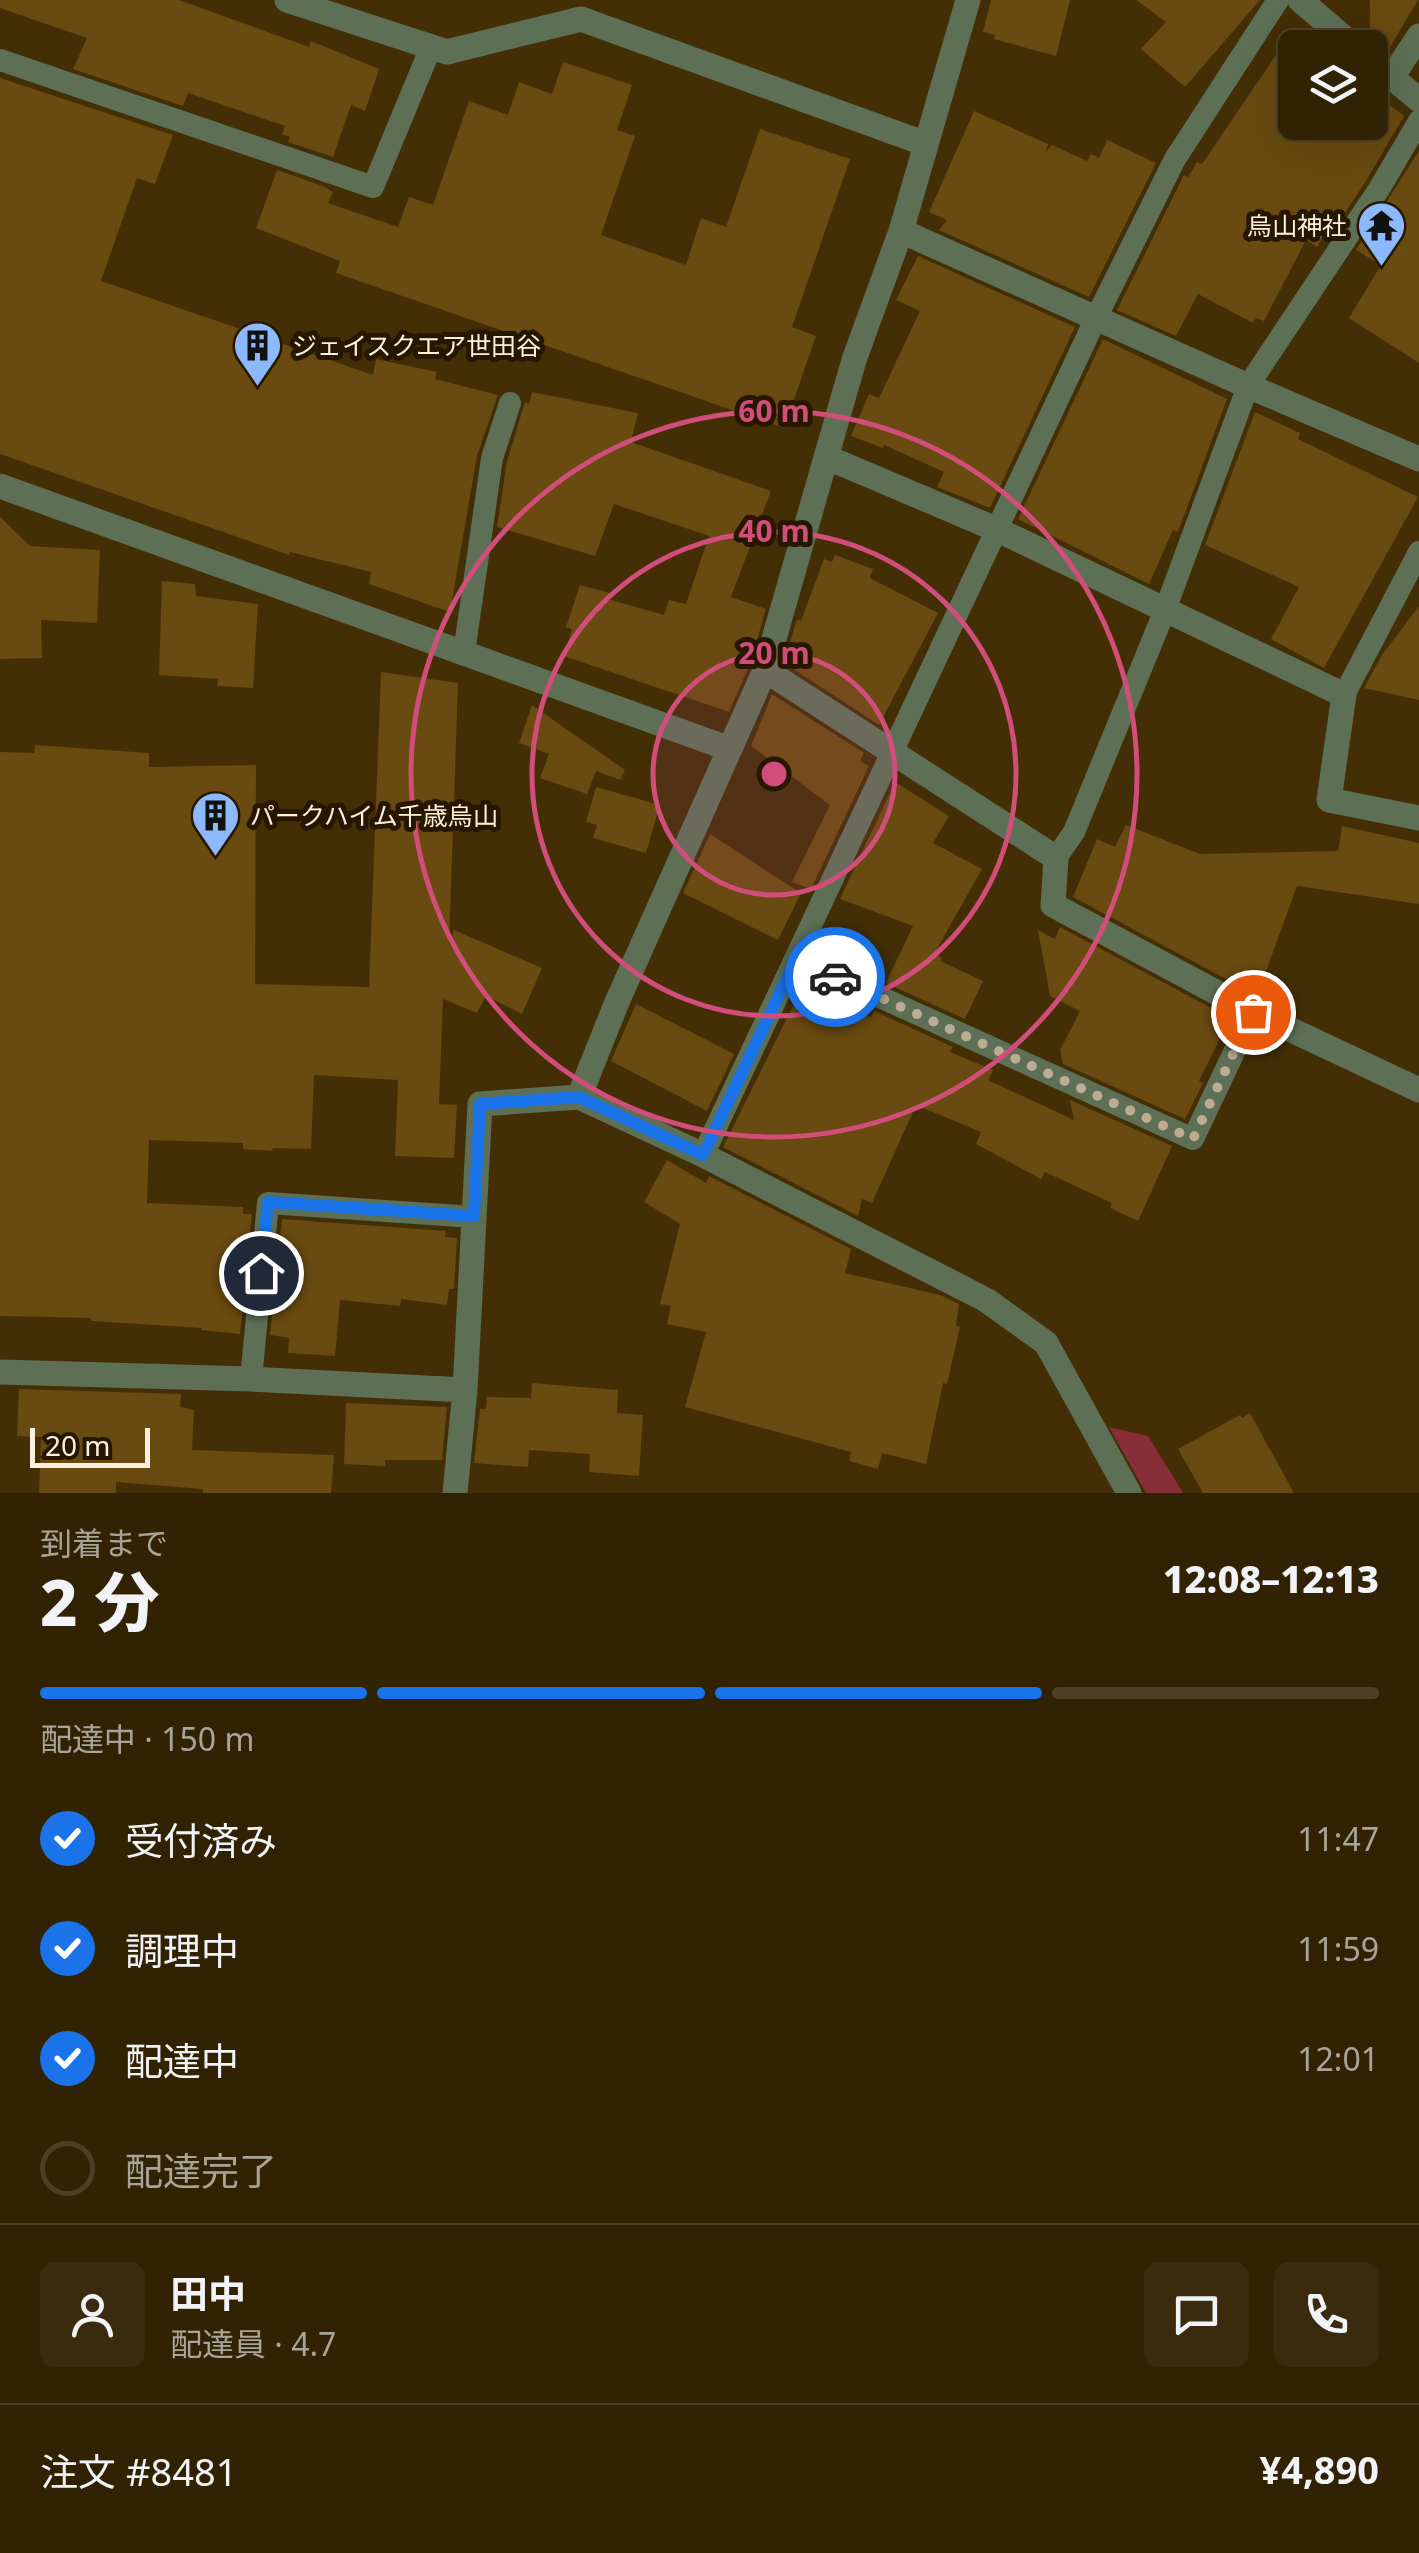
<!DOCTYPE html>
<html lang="ja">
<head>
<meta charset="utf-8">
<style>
	body { margin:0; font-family:"Noto Sans","Noto Sans JP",sans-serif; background:#3a2a0e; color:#f1f3f6; height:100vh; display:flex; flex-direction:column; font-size:38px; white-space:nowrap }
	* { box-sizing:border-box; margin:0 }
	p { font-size:32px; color:#a8a49a }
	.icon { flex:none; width:55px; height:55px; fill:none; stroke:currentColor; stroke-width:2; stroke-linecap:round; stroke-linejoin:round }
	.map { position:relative; height:1493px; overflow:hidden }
	.drawer { display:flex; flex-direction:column; background:#322204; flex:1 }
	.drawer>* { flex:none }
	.controls { position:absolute; left:1278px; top:30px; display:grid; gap:20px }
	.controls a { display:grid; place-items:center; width:110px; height:110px; border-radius:15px; background:#322204; box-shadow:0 10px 40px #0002,0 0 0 2px #4d3f26; font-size:50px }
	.scale { position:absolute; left:30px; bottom:25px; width:120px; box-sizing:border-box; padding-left:10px; border:5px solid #fef0dc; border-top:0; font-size:28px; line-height:35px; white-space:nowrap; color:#fef0dc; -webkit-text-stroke:8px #271600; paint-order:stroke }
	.pin { position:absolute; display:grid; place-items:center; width:85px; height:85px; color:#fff; margin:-42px; border:5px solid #fff; border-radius:50%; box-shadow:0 2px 10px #0007 }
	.courier { position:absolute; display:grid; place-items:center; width:100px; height:100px; margin:-50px; border:8px solid #1a73e8; border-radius:50%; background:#fff; color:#222; box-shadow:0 2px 12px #0007 }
	.summary em { font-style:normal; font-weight:800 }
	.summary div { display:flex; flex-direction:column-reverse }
	.summary { display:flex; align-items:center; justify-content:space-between; height:170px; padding:0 40px }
	h1 { font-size:65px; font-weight:800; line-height:75px }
	.bar { display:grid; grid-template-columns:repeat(4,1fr); gap:15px 10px; align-content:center; height:120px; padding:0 40px }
	.bar i { height:12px; border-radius:8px; background:#4d3f26 }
	.bar .current { background:#1a73e8 }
	.bar p { grid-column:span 4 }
	.line { display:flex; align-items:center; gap:25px; padding:0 40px; border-top:2px solid #4d3f26 }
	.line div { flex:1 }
	.round { display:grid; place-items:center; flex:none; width:105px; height:105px; border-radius:15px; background:#3a2a0e }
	ol { padding:0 40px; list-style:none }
	li { display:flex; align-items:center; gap:30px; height:110px }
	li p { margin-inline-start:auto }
	li .icon { padding:10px; border-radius:50%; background:#1a73e8; color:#fff; stroke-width:4 }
	li:last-child { color:#a8a49a }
	li i { width:55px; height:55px; border:5px solid #4d3f26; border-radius:50% }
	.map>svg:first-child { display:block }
	.green { fill:#882e38 }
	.building { fill:#694a10 }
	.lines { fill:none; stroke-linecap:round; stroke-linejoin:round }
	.lane { stroke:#5d7056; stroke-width:22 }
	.street { stroke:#5d7056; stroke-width:25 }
	.done { stroke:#bdac91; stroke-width:10; stroke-dasharray:0 18 }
	.route { stroke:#1a73e8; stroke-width:12 }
	.ring { fill:none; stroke:#d14e7b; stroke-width:5 }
	.labels { text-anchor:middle; stroke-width:10; stroke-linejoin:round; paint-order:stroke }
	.poi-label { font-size:25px; fill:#fef0dc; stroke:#271600; text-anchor:start }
	.centre { fill:#d14e7b; stroke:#271600; stroke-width:5 }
	.ring-label { font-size:30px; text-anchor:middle; font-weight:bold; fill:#d14e7b; stroke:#271600; stroke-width:10; stroke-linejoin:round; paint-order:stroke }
</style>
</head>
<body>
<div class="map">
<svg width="1419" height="1493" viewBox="0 0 1419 1493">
	<rect width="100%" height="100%" fill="#432e06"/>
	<path class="green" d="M1109,1427L1148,1436L1183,1493H1146Z"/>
	<path class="building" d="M0,0H179L309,47L311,41L379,69L365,111L351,105L333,157L288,142L290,137L282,134L285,126L188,93L183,106L73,69L87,38L0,8Z
		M991,0H1070L1056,56L994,39L995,35L983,32Z
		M1136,0H1260L1185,87L1141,49L1166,22Z
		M1370,0H1418L1387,52L1370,40Z
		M1295,27V122H1370V90L1404,116L1366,181L1331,234L1326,231L1317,247L1306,240L1264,321L1256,318L1253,323L1198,294L1176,336L1117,310L1184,175L1188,177L1197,162L1202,164Z
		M563,62L632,85L617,130L635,136L601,235L686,265L701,218L726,227L760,129L850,159L792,327L816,336L784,428L336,273L340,261L256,228L277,170L323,186L333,192L328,203L398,227L409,197L433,205L469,101L508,115L519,82L552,94Z
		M0,78L173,135L155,184L137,178L101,281L373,375L376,359L437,372L435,379L498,395L477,456L450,612L369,584L371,572L290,552L289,555L0,454Z
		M974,111L1048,144L1046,152L1052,145L1087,161L1091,154L1099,158L1107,140L1156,163L1089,297L939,230L947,220L929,212Z
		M1419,151V363L1349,318L1381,265L1356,250Z
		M918,256L1075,327L990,508L937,487L944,472L884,445L883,448L851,436L869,394L879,398L920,311L896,300Z
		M1103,339L1227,399L1178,532L1173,530L1149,584L1018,519Z
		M532,392L638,413L631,442L771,491L731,597L766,609L750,664L729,712L564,656L572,629L566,627L580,585L610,593L608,599L664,615L669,600L686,604L709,536L614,504L595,556L497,527L507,461L525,402L529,404Z
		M1255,412L1300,433L1298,439L1418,497L1324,668L1271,639L1299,587L1205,545Z
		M0,517L30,546L100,550L97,623L41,620L42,658L0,659Z
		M835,555L873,569L870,578L938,613L879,725L784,663L797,619L801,621L824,559L832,562Z
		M162,581L195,584L196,596L258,604L253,688L217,686L218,679L159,675Z
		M1419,606V700L1364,688L1382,655Z
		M381,672L458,683L449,946L454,930L542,968L522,1014L486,996L477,1013L443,999L439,1104L457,1105L454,1158L395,1156L398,1080L314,1075L311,1149L273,1148L272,1151L243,1149V1143L149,1140L147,1203L243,1207V1214H252L240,1334L201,1330V1328L91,1321V1318L0,1316V752L34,753L35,745L149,753V767L256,765L255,984L369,987Z
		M772,694L864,753L860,761L869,766L811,889L792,882L830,805L751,746Z
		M532,705L625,770L620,780L596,771L587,794L540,778L549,754L519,743Z
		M895,782L949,816L933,843L982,869L934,954L942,958L940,961L983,981L965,1019L886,983L913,926L840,899Z
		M596,787L660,805L646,853L593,838L597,825L586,822Z
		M1126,825L1200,854L1338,851L1342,826L1419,843V904L1297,886L1265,974L1252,993L1073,897L1097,839L1115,847Z
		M710,834L801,893L778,940L683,893Z
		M1060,927L1230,1018L1199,1081L1203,1083L1185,1119L1063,1064L1060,1050L1080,1011L1050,996L1038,930L1055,939Z
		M802,988L871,1017L874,1011L953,1047L950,1052L993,1070L988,1080L1074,1120L1070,1100L1172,1146L1138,1221L1110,1208L1112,1203L1045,1172L1041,1179L976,1144L981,1132L916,1105L872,1203L862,1199L858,1216L723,1147Z
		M636,1004L734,1054L707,1111L611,1061Z
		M667,1160L706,1183L709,1176L851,1249L845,1273L940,1295L959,1304L956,1326L960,1327L947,1384L943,1383L926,1464L882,1453L878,1469L849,1461L851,1452L685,1407L706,1332L667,1324L671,1306L660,1304L680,1224L644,1202Z
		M282,1219L446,1231L445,1237L457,1238L454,1289H449L447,1305L401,1299L400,1306L340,1300L335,1356L288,1353L289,1338L270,1335Z
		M532,1383L618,1390L617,1413L643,1415L639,1476L589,1472L590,1454L529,1450L528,1467L474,1463L480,1409H486L487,1397L531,1398Z
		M19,1389L181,1394L180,1407L194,1410L192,1450L334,1455L331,1493H203V1489L116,1482V1493H39L41,1437L17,1436Z
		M346,1403L447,1407L442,1460H385V1466L344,1464Z
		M1250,1413L1294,1493H1203L1178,1449L1240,1415L1242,1418Z"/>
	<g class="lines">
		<path class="lane" d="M0,60L373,187L431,47
			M464,653L492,458L510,403
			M1344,695L1419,552
			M1056,858L1074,832L1165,610L1248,386L1379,189L1419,121
			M796,959L1193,1139L1253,1012
			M703,1155L1096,318L1175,159L1278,0
			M251,1379L268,1203L474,1217"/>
		<path class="street" d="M287,0L447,52L581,19L926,144
			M1300,0L1356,48
			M1370,59L1419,100
			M1392,77L1419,36
			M901,231L1248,386L1419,459
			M826,457L998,530L1344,695L1329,800L1419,818
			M0,486L730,749
			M765,670L1056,858L1053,905L1253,1012L1419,1090
			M579,1097L617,1002L765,670L854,360L901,231L968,0
			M0,1372L251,1379L465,1390
			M455,1493L465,1390L480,1104L579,1097L703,1155L986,1300L1046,1343L1129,1493"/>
	</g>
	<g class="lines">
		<path class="done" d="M835,977L1193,1139L1253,1012"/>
		<path class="route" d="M261,1273L268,1202L474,1216L480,1104L579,1097L703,1155L796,959L835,977"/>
	</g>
	<circle cx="774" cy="774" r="121" fill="#d14e7b" fill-opacity=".12"/>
	<g class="ring">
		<circle cx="774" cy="774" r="121"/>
		<circle cx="774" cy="774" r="242"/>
		<circle cx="774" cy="774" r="363"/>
	</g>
	<defs>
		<symbol id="temple-pin" viewBox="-11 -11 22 30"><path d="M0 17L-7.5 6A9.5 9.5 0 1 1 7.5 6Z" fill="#8bb9fc" stroke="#271600"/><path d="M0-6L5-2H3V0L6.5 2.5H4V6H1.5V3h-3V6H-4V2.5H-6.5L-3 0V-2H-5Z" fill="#111"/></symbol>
		<symbol id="building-pin" viewBox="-11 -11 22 30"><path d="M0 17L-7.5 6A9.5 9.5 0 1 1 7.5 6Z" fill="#8bb9fc" stroke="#271600"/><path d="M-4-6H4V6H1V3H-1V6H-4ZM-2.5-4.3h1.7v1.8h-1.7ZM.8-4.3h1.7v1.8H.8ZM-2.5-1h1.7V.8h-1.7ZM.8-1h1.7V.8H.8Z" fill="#111"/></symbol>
	</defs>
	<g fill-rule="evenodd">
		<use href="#temple-pin" x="1354" y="198" width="55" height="75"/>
		<use href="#building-pin" x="230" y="318" width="55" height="75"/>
		<use href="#building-pin" x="188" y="788" width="55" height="75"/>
	</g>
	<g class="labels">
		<g class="poi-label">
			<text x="1347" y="235" text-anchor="end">烏山神社</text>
			<text x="292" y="355">ジェイスクエア世田谷</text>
			<text x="250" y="825">パークハイム千歳烏山</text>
		</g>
	</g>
	<circle cx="774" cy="774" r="15" class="centre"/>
	<g class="ring-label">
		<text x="774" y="422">60 m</text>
		<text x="774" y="542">40 m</text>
		<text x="774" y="664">20 m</text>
	</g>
</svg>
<div class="controls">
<a><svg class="icon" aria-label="layers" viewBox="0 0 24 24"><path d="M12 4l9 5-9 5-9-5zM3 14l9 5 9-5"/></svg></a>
</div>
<div class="scale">20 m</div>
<div class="pin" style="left:1253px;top:1012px;background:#ea580c"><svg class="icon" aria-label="bag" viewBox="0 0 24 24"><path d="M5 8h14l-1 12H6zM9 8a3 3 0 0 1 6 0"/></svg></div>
<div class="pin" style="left:261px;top:1273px;background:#1f2937"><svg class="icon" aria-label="home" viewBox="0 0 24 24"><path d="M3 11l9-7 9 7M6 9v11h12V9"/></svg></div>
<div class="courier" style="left:835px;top:977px"><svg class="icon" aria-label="car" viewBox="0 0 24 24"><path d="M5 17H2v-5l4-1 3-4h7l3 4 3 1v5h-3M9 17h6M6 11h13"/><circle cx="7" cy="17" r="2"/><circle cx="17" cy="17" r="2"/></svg></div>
</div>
<section class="drawer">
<div class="summary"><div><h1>2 分</h1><p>到着まで</p></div><em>12:08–12:13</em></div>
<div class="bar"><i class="current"></i><i class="current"></i><i class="current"></i><i></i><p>配達中 · 150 m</p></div>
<ol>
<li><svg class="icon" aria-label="check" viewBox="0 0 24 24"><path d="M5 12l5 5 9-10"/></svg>受付済み<p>11:47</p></li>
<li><svg class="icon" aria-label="check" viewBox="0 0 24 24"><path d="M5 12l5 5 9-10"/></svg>調理中<p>11:59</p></li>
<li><svg class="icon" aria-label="check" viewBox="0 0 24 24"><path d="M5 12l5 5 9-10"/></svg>配達中<p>12:01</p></li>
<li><i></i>配達完了</li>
</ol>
<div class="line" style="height:180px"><a class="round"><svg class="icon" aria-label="person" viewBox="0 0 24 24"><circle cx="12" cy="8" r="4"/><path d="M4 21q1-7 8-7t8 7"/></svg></a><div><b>田中</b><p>配達員 · 4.7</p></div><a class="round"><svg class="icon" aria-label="chat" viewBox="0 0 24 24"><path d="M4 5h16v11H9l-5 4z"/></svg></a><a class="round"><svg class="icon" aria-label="phone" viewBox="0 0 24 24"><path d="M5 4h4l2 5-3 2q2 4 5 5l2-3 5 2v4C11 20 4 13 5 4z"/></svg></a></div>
<div class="line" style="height:130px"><div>注文 #8481</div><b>¥4,890</b></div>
</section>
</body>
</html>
